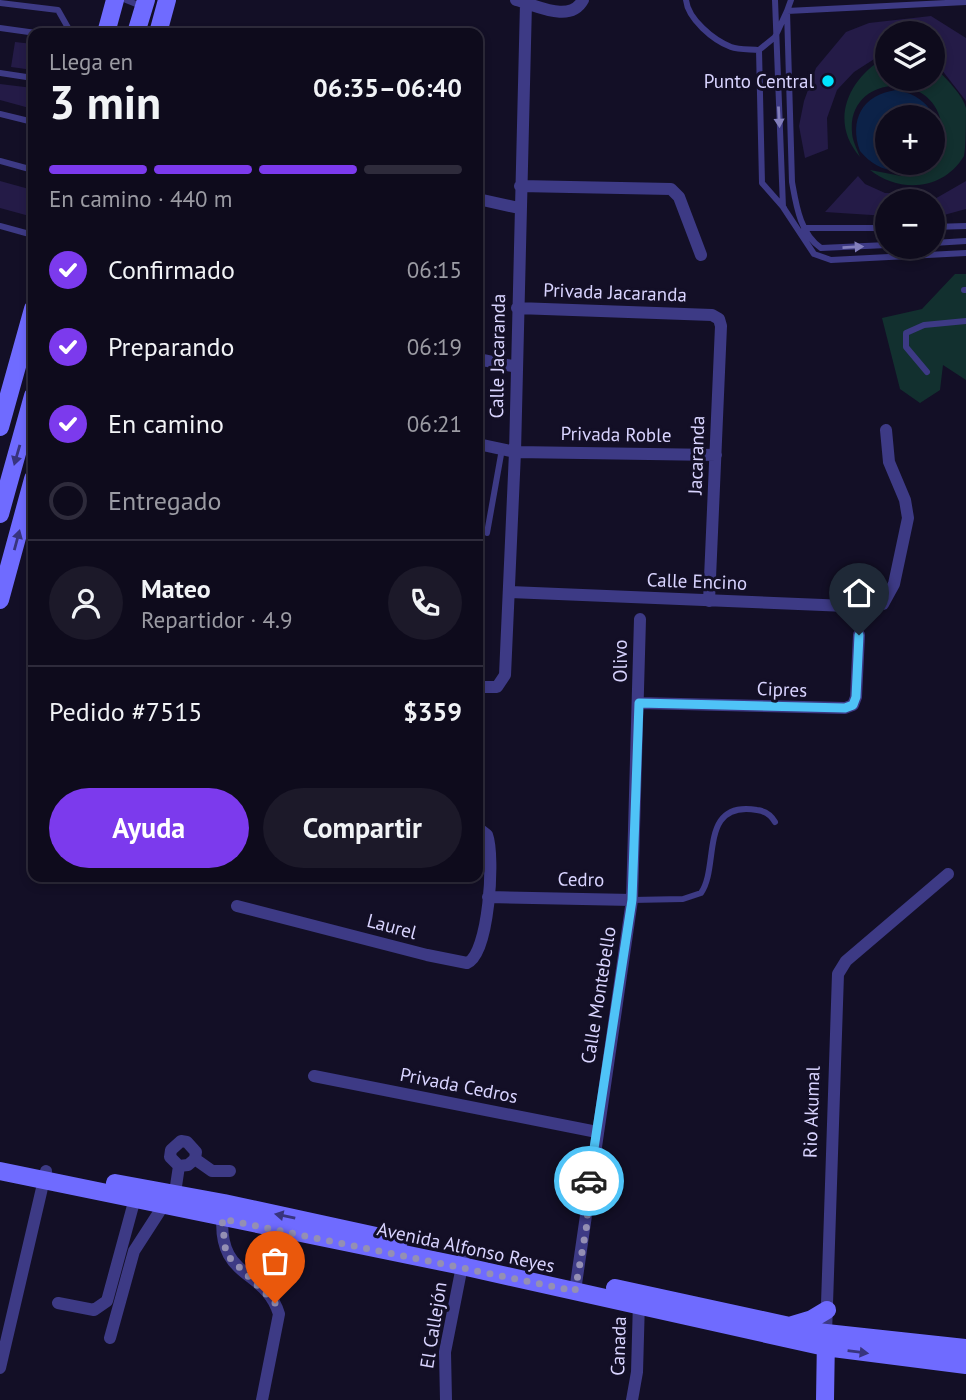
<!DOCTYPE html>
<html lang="es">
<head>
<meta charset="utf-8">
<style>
	body { margin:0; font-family:"PT Sans",sans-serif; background:#1c1929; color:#f1f3f6; height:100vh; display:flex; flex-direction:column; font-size:26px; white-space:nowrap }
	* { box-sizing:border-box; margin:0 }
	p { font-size:23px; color:#9b9ba3 }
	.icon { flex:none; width:38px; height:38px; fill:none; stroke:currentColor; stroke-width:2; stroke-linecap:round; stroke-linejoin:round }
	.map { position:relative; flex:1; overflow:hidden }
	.panel { position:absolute; left:28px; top:28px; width:455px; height:854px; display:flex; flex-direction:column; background:#0e0b1c; border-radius:14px; box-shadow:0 4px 10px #0003,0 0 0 2px #2e2b3b }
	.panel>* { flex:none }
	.buttons { position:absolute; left:875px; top:21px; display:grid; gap:14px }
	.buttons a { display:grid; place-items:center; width:70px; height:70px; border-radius:50%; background:#0e0b1c; box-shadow:0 4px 10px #0003,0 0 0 2px #2e2b3b; font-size:35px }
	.pin { position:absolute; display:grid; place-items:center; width:60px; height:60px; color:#fff; margin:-72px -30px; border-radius:50% 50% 50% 0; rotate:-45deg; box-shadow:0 0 7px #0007 }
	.pin .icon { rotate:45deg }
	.courier { position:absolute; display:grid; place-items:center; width:70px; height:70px; margin:-35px; border:5px solid #4fc3f7; border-radius:50%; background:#fff; color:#222; box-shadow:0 2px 9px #0007 }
	.head em { font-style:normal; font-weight:600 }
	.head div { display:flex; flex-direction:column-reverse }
	.head { display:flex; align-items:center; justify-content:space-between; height:119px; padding:0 21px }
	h1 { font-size:46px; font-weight:600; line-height:52px }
	.bar { display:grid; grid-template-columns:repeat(4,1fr); gap:10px 7px; align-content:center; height:84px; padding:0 21px }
	.bar i { height:9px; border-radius:5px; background:#2e2b3b }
	.bar .on { background:#7c3aed }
	.bar p { grid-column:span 4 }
	.line { display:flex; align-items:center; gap:18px; padding:0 21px; border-top:2px solid #2e2b3b }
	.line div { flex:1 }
	.round { display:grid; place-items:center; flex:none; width:74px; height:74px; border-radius:37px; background:#1c1929 }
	ol { padding:0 21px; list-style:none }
	li { display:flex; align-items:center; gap:21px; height:77px }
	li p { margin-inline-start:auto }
	li .icon { padding:7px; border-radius:50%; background:#7c3aed; color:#fff; stroke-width:4 }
	li:last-child { color:#9b9ba3 }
	li i { width:38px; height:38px; border:4px solid #2e2b3b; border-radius:50% }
	.primary-button { display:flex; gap:14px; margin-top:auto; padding:14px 21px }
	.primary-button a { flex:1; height:80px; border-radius:42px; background:#7c3aed; color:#fff; font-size:28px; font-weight:600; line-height:80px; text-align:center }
	.primary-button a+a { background:#1c1929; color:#f1f3f6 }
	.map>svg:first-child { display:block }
	.green { fill:#12302f }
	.water { fill:#0c2248 }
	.building { fill:#241b47 }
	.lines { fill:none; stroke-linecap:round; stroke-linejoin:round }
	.lane { stroke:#3d3a85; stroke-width:6 }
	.street { stroke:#3d3a85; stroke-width:12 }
	.secondary { stroke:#6f6bff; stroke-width:18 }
	.oneway { fill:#837fbc }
	.oneway2 { fill:#38347d }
	.done { stroke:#948fb3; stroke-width:7; stroke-dasharray:0 12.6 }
	.route { stroke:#4fc3f7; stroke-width:9 }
	.poi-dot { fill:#00e5ff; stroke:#130f26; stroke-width:2.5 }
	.labels { text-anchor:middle; stroke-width:6; stroke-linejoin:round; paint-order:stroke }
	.poi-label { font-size:19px; fill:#d9d4ff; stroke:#130f26; text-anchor:end }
	.street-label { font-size:19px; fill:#d9d4ff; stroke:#130f26 }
</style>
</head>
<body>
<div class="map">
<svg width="966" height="1400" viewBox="0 0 966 1400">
	<rect width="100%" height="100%" fill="#130f26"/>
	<path class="green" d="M884,58H887V79H933V68L937,69C946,79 963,95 966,108C966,119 966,148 964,156C943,191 899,193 870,170L901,176L933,163C933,149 944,138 941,121C929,69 847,76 852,132C852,140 857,149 860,157C829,121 848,80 884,58Z
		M955,274H966V380L943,365L940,390L920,403L900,389L882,318L922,309Z"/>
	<path class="water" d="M896,90C924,94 946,118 933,148V117H887V163H921C898,177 877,171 860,151C849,120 862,95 896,90Z"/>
	<path class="building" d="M931,16L966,38V101L938,65L933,64V33H887V55L882,54L854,72L837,90L827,118L828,149L805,158L799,126L804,101L816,68L846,32L869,23Z
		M15,42L33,44V70L11,67Z
		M0,84L33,88V109L0,100Z
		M858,176L865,184L885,193L921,194L924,201H887V216L825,212Z
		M0,181L29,189L30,183H33V217L0,208Z
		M966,181V209L933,218V200Z"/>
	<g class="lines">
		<path class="lane" d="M126,0L141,6
			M686,0C688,19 713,40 731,47C739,50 751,49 759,50L775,37L787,11L966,2
			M775,0L783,207L814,254L831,260L966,253
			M791,0L787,11L792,182C796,204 800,234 821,248L887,245
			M0,3L58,10L71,33
			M0,28L36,33
			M759,50L762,183L784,208
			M0,73L33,78
			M0,114L33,122
			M0,161L33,170
			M0,226L33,235
			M933,227L966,226
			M804,228H887
			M933,243L966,241
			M964,290H966
			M927,372L906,347V333L924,325L966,321
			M487,533L502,449
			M632,900L683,899L701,893C720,866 698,800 757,810C765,811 771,815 775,822"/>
		<path class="street" d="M516,0C536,5 570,24 583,0
			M520,186L671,189L679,197L701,255
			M478,199L519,208
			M517,308L712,315L719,319L721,326L709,601
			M478,359L517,367
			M478,444L515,452L716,455
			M510,592L871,607L883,604L894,584L908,518L905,500L889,462L886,430
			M478,687H497L505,675L515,452L526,3
			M639,703L845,708L853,705L856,697L859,635
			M488,897L632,900
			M237,906L427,955L467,963C489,955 495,856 487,835L478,828
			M314,1076L597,1132
			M195,1159L188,1165L179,1166L170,1157L171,1150L181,1141L187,1142L196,1152L195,1159L212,1171H230
			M223,1210C215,1281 265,1267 279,1314L262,1400
			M575,1291L632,900L640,619
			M58,1303L94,1310L107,1301L137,1191
			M826,1334L838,974L846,961L948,874
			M110,1338L134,1251L176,1186L179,1166
			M0,1368L46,1171
			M446,1400L445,1352L464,1256
			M632,1400L637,1372L639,1301"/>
		<path class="secondary" d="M106,33L115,0
			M136,33L146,0
			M158,33L167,0
			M0,427L33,309
			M0,514L33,396
			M0,600L33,479
			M0,1171L462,1266L825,1347L966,1365
			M115,1183L224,1203L399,1241
			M615,1288L817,1332L966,1348
			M792,1325L812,1319L827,1310
			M825,1400L826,1337"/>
	</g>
	<defs><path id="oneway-solid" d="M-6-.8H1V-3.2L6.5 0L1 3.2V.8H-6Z" transform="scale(1.75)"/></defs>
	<g class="oneway">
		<use href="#oneway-solid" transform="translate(779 117) rotate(87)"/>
		<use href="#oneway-solid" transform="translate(853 247) rotate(-3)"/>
	</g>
	<g class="oneway2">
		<use href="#oneway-solid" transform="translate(17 455) rotate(106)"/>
		<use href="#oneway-solid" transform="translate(17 540) rotate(-75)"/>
		<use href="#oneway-solid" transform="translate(285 1216) rotate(-168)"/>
		<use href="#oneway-solid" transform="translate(858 1352) rotate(7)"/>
	</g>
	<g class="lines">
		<path class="done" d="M275,1303L226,1254L222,1219L575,1291L587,1224L589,1181"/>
		<path class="route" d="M589,1181L632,900L639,703L845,708L853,705L856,697L859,635"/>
	</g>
	<circle class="poi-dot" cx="828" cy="81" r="7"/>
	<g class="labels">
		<g class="poi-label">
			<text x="814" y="88">Punto Central</text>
		</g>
		<g class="street-label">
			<text transform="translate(615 292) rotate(2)" y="7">Privada Jacaranda</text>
			<text transform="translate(497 356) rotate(-89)" y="7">Calle Jacaranda</text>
			<text transform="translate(616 434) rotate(1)" y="7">Privada Roble</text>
			<text transform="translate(696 455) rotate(-88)" y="7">Jacaranda</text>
			<text transform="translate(697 581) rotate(2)" y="7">Calle Encino</text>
			<text transform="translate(620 661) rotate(-90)" y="7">Olivo</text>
			<text transform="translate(782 689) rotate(2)" y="7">Cipres</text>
			<text transform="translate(581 879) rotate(1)" y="7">Cedro</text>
			<text transform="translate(392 926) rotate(15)" y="7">Laurel</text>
			<text transform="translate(598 995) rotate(-81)" y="7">Calle Montebello</text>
			<text transform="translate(459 1085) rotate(11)" y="7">Privada Cedros</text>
			<text transform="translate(811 1112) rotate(-88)" y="7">Rio Akumal</text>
			<text transform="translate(466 1247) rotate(12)" y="7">Avenida Alfonso Reyes</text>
			<text transform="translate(433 1325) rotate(-81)" y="7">El Callejón</text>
			<text transform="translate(618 1346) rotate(-88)" y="7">Canada</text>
		</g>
	</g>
</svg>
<div class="buttons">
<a><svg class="icon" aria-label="layers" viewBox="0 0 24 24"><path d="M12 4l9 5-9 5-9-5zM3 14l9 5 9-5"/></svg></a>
<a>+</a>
<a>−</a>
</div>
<div class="pin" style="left:275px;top:1303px;background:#ea580c"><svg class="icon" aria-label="bag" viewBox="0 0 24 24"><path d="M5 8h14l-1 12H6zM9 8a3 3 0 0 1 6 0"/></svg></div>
<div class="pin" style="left:859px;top:635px;background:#1f2937"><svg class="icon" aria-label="home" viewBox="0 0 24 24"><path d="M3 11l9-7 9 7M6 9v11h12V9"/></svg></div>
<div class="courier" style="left:589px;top:1181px"><svg class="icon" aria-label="car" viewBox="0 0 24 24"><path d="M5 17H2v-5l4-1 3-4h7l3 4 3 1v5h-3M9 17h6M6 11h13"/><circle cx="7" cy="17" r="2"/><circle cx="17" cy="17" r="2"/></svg></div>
<section class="panel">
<div class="head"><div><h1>3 min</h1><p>Llega en</p></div><em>06:35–06:40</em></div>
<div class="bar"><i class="on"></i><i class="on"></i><i class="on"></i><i></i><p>En camino · 440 m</p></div>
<ol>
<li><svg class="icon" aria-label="check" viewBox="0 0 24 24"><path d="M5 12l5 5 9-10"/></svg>Confirmado<p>06:15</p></li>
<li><svg class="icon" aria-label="check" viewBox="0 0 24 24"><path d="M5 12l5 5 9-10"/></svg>Preparando<p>06:19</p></li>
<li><svg class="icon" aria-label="check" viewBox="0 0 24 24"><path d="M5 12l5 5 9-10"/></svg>En camino<p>06:21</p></li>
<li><i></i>Entregado</li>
</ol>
<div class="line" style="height:126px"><a class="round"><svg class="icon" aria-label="person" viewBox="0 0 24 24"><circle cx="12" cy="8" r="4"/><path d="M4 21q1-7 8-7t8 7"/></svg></a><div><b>Mateo</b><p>Repartidor · 4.9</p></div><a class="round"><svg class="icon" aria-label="phone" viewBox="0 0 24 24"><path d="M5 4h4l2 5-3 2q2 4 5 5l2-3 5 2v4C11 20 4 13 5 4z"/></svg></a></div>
<div class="line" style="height:91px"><div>Pedido #7515</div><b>$359</b></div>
<div class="primary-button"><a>Ayuda</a><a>Compartir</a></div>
</section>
</div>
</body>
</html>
